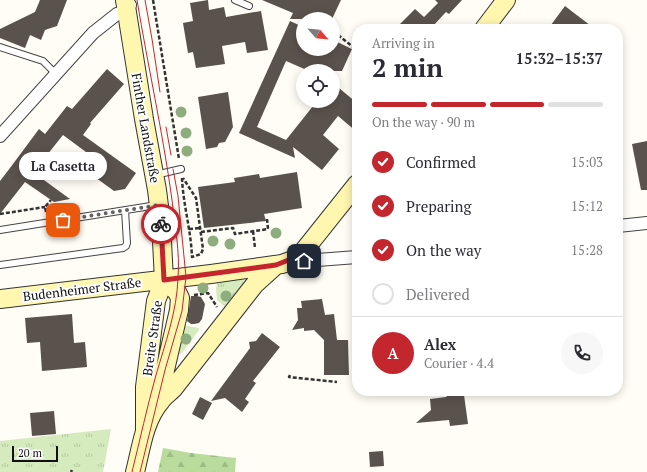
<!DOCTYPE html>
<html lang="en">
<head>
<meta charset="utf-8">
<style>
	body { margin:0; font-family:"PT Serif",serif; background:#f7f7f7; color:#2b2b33; height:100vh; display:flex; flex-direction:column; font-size:15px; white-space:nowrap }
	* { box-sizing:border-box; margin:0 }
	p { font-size:13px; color:#7c7c81 }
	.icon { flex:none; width:22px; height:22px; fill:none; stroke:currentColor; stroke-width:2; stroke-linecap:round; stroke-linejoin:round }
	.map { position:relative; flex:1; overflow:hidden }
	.details { position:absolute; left:352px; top:24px; width:271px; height:372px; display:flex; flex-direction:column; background:#fff; border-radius:16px; box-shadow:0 2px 10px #0003 }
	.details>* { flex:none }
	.needle { width:26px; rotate:117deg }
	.tools { position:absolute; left:296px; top:12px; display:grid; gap:8px }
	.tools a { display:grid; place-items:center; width:44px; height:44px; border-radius:50%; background:#fff; box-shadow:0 2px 10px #0003; font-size:20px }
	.scale { position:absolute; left:12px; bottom:10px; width:46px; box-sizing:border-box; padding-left:4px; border:2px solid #111; border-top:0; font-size:11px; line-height:14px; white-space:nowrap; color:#111; -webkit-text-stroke:3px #fff; paint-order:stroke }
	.pin { position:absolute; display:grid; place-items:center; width:34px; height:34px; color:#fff; margin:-17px; border-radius:8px; box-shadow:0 2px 6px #0006 }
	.courier { position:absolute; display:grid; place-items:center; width:40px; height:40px; margin:-20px; border:3px solid #c4262e; border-radius:50%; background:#fff; color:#222; box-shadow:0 1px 5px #0007 }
	.bubble { position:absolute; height:28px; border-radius:14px; background:#fff; box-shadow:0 2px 10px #0003; font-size:13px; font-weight:800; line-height:28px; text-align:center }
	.overview em { font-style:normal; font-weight:800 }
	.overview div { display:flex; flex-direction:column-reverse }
	.overview { display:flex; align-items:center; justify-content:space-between; height:68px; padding:0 20px }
	h1 { font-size:26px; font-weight:800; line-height:30px }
	.bar { display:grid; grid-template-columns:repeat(4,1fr); gap:6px 4px; align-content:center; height:48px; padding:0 20px }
	.bar i { height:5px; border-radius:3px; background:#e1e1e2 }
	.bar .current { background:#c4262e }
	.bar p { grid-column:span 4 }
	.line { display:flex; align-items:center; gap:10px; padding:0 20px; border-top:1px solid #e1e1e2 }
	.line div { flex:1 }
	.round { display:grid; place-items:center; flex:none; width:42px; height:42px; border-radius:21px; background:#f7f7f7 }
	ol { padding:0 20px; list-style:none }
	li { display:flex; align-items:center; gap:12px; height:44px }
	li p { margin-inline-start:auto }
	li .icon { padding:4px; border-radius:50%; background:#c4262e; color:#fff; stroke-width:4 }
	li:last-child { color:#7c7c81 }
	li i { width:22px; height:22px; border:2px solid #e1e1e2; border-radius:50% }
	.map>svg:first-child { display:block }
	.grass { fill:url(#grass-tufts) }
	.forest { fill:url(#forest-firs) }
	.building { fill:#5a524d }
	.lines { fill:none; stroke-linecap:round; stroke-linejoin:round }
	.service-casing { stroke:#444; stroke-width:8 }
	.minor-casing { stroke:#444; stroke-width:14 }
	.secondary-casing { stroke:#333; stroke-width:20 }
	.path { stroke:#333; stroke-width:2.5; stroke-dasharray:4 2; stroke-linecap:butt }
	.service { stroke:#fff; stroke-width:6 }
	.minor { stroke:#fff; stroke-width:12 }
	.secondary { stroke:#fff6b0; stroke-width:18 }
	.tram { stroke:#c4262e; stroke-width:1 }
	.tree { fill:#8dad7f }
	.done { stroke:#646461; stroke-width:4; stroke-dasharray:0 7.2 }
	.route { stroke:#c4262e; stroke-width:5 }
	.labels { text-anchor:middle; stroke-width:4; stroke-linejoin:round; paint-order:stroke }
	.street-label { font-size:13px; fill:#111; stroke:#fff }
</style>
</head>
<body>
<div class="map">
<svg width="647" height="472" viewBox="0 0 647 472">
	<defs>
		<pattern id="grass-tufts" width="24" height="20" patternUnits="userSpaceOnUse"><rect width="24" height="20" fill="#d5ebbd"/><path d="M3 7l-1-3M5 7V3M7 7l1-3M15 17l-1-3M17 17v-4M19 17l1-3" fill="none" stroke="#b6c8a1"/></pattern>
		<pattern id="forest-firs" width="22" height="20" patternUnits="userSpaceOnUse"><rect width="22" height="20" fill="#b9dc9c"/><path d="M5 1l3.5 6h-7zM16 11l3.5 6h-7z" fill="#9ebc85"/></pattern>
	</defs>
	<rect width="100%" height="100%" fill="#fffdf5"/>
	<path class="grass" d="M240,278L244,280L245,283L227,308L217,300L216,289L217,282Z
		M182,325L199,328V330L181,354L177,353Z
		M111,429L103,472H0V441Z"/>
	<path class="forest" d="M163,448L191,453L236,458L235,472H158Z"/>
	<path class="building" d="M40,0H67L57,26L45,30L41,40L30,35L25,48L0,38V29L35,12Z
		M208,0L209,10L224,7L226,17L261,11L268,50L247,53L245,42L222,46L225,64L196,68L193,52L188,53L183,23L193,21L190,3Z
		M262,0H341L332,19H324L313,14L311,19H290L293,13Z
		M435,0H462L449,14L446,12L433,26L437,29H395L415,9L424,17L438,3Z
		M565,6L595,29H548Z
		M290,21L303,27V49H333V40L352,49L342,71H309L286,61L257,127L286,140L317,101H333V83L357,103V132L338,116L323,135L339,149L322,170L293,147L295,158L239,133Z
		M107,69L124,84L90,123L91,124L83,135L136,173L125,189L114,191L77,164L86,152L63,135L39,165L42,168L37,175L70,199L54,202L25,182L0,214V181L10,168L39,129L45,134L67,106L72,109Z
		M228,92L233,127L225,142L219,143L217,147L206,149L198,97Z
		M647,141V190H641L632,144Z
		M297,172L302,208L264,214L266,221L204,228L198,187L235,182L234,178L259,174L260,178Z
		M191,296H197L201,297L205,304L202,319L199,323L194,324H191L187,321Z
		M322,299L325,315L334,314L337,340H348L349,375H324V340L314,330L304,331V328L292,330L298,320L297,308H302L301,301Z
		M72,314L74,343L85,342L87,367L42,371L40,342L27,343L25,318Z
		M262,333L280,347L253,381L256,383L245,399L249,402L242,412L225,398L211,401L250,348L249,342L256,341Z
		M451,393L456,396L464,395L468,424L450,426L449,420L416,423L431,410L430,399L446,397Z
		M200,397L212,403L203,420L192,414Z
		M54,411L56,434L32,436L30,413Z
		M383,451L384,466L370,467L369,452Z"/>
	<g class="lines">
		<defs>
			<path id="service" d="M235,0L249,6
				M0,47L43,61L56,74
				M155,175L181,169
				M0,230L157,205
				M0,265L123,248L126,246L127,243L125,210"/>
			<path id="minor" d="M0,136L93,33L117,14L127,11L130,5
				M618,226L647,223
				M296,257L304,261L357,257"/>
			<path id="secondary" d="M125,0L144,119L157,190L161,222L164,280L156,301L145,387V431
				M484,29L506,0
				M0,299L211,274L282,264L293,260L302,253L357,184
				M160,402L165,370L179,310L180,298L177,292L164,280
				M135,472C141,449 144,421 160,402C163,397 169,393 173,389L244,298L255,284L276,265"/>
		</defs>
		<use href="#service" class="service-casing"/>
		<use href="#minor" class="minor-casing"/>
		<use href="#secondary" class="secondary-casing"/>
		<path class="path" d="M153,0L179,159
			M338,35L357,50
			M182,178C183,204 191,230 192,257L201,254L203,249L196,198L183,178
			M46,212L45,207L51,200
			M0,214L45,207
			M189,229L200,228
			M253,231L255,248
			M201,232L233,228L235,234L268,229L267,219
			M194,295L208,293L217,307
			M290,375L289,377L337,382
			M71,472L72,470"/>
		<use href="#service" class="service"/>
		<use href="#minor" class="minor"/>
		<use href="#secondary" class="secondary"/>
		<path class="tram" d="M145,0L152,39L160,92
			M166,127L171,155
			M132,472C140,440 147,407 156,375C165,344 177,311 178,278C180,252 175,226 172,200C163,133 148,67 137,0
			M140,472L165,370L182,311L186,277L178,196L173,169"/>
	</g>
	<g class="tree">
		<circle cx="181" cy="112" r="5.5"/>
		<circle cx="186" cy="133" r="5.5"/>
		<circle cx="187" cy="151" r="5.5"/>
		<circle cx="276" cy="233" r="5.5"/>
		<circle cx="213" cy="241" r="5.5"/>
		<circle cx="230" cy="244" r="5.5"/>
		<circle cx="203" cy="288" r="5.5"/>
		<circle cx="226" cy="296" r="5.5"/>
		<circle cx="186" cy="339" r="5.5"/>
	</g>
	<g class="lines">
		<path class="done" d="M63,220L159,205L161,224"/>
		<path class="route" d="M161,224L164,280L276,265L296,257L304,261"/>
	</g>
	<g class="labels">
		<g class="street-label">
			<text transform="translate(146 128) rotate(80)" y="5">Finther Landstraße</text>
			<text transform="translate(82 289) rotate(-7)" y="5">Budenheimer Straße</text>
			<text transform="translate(152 338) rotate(-82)" y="5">Breite Straße</text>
		</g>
	</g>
</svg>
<div class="tools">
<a><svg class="needle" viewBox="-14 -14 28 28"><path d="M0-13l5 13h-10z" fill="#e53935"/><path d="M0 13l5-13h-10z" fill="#7c7c81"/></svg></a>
<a><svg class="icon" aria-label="locate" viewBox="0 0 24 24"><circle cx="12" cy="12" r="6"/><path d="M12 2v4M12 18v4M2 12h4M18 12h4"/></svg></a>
</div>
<div class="scale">20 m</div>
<div class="pin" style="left:63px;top:220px;background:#ea580c"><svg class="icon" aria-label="bag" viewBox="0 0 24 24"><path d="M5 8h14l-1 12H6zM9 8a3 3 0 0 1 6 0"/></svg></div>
<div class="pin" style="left:304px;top:261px;background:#1f2937"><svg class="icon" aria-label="home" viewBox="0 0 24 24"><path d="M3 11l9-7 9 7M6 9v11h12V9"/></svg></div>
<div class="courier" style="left:161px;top:224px"><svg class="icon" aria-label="bike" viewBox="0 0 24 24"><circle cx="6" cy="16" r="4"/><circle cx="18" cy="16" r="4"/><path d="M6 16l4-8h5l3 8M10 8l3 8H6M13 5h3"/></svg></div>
<div class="bubble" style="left:19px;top:152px;width:88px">La Casetta</div>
<section class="details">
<div class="overview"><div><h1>2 min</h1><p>Arriving in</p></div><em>15:32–15:37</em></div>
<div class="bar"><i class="current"></i><i class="current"></i><i class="current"></i><i></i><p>On the way · 90 m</p></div>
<ol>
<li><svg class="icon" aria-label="check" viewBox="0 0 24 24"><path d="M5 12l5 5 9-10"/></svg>Confirmed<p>15:03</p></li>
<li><svg class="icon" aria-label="check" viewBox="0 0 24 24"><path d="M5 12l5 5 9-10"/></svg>Preparing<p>15:12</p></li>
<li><svg class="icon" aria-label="check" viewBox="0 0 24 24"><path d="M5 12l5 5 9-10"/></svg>On the way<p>15:28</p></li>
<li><i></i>Delivered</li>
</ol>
<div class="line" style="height:72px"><b class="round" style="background:#c4262e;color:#fff">A</b><div><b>Alex</b><p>Courier · 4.4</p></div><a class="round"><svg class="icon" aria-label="phone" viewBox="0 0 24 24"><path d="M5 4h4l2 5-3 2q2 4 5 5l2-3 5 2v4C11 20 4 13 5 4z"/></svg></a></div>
</section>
</div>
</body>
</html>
